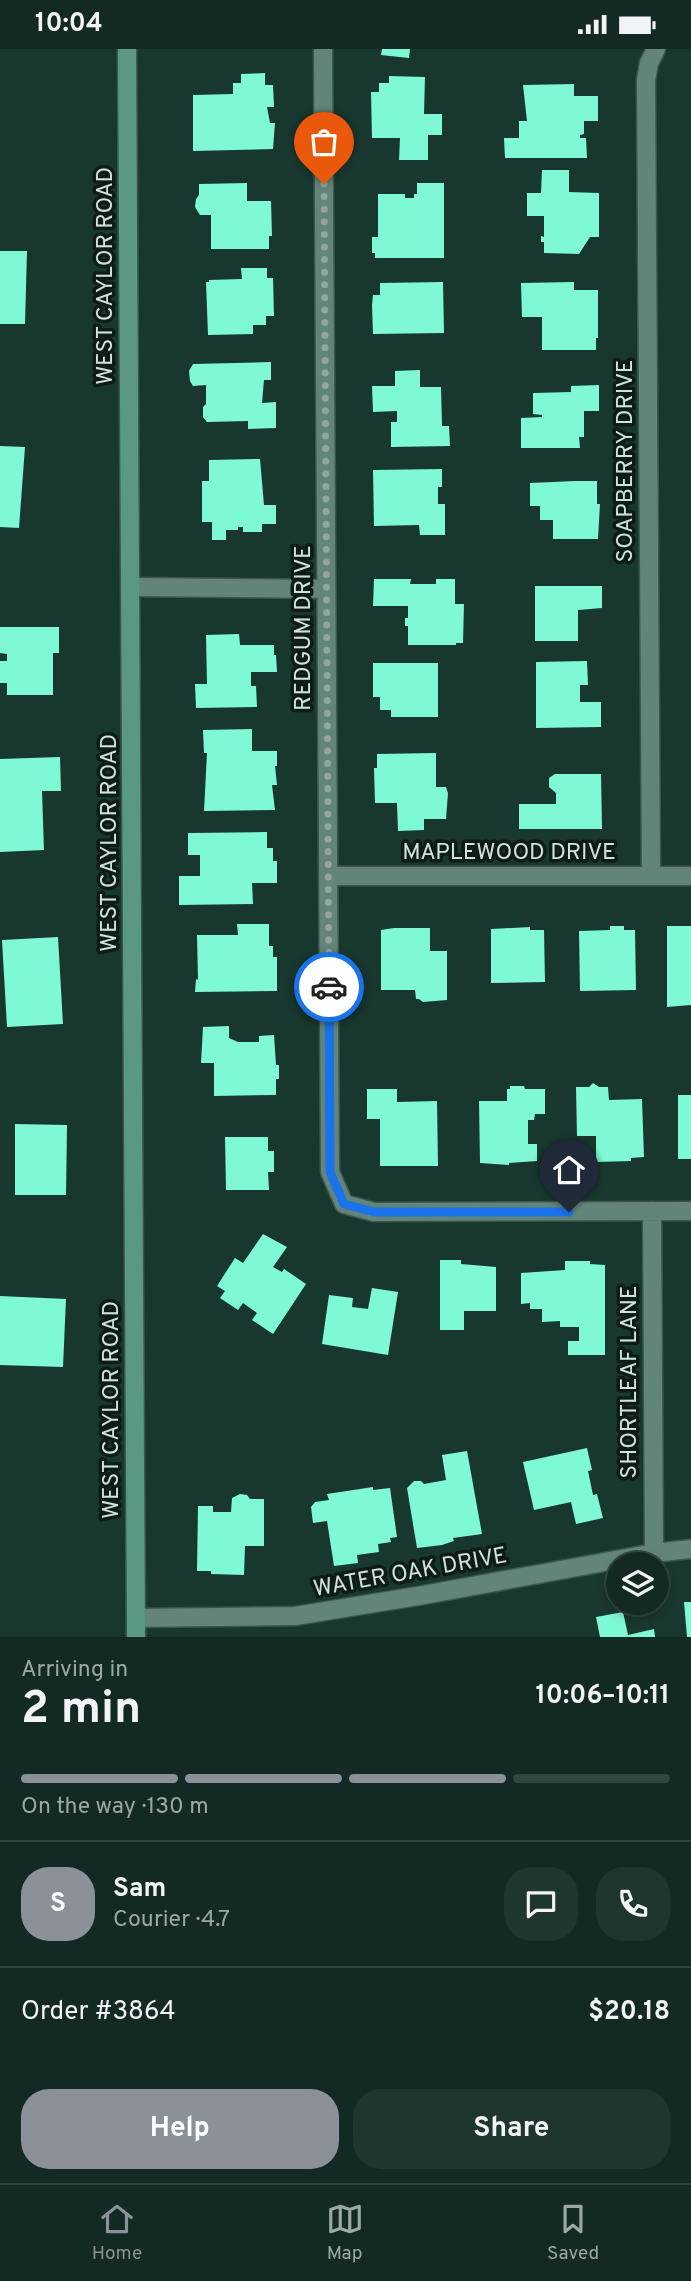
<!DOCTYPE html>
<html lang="en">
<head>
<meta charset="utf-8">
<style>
	body { margin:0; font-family:Overpass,sans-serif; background:#1f3630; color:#f1f3f6; height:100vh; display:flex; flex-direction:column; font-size:26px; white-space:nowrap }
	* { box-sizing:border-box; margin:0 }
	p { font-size:23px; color:#9ca7a6 }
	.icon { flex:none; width:38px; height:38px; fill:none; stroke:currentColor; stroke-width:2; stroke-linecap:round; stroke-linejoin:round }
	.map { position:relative; height:1588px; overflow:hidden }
	.side { display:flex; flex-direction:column; background:#122a23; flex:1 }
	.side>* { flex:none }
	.tools { position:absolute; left:606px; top:1503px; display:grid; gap:14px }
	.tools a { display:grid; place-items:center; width:63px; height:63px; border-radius:50%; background:#122a23; box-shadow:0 4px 10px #0003,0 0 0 2px #314641; font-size:35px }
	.pin { position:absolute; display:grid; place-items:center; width:60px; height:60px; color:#fff; margin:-72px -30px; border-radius:50% 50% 50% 0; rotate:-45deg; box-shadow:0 0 7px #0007 }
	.pin .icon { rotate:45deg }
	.courier { position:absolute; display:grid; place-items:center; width:70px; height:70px; margin:-35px; border:5px solid #1a73e8; border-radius:50%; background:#fff; color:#222; box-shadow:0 2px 9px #0007 }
	.head em { font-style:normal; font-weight:700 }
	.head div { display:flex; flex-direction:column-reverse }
	.head { display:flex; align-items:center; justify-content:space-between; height:119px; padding:0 21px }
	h1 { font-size:46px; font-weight:700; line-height:52px }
	.bar { display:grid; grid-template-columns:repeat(4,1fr); gap:10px 7px; align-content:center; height:84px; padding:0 21px }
	.bar i { height:9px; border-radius:5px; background:#314641 }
	.bar .on { background:#8c9099 }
	.bar p { grid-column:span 4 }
	.line { display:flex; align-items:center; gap:18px; padding:0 21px; border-top:2px solid #314641 }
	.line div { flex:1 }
	.round { display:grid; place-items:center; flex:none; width:74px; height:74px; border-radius:28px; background:#1f3630 }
	.action { display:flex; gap:14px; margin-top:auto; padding:14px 21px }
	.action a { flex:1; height:80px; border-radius:28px; background:#8c9099; color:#fff; font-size:28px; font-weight:700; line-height:80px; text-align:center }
	.action a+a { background:#1f3630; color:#f1f3f6 }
	.status { display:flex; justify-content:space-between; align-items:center; height:49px; padding:0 35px; background:#122a23; direction:ltr }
	.status svg { height:19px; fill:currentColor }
	.tab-bar { display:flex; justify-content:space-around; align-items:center; height:98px; border-top:2px solid #314641; background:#122a23; font-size:19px; color:#9ca7a6 }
	.tab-bar a { display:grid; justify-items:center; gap:4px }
	.tab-bar .on { color:#8c9099 }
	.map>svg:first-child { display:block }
	.building { fill:#7ff8d5 }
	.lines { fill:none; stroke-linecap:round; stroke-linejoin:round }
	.street-casing { stroke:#3a564e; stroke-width:21 }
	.secondary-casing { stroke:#3a564e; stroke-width:21 }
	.street { stroke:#638579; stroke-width:18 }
	.secondary { stroke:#5b9785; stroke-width:18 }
	.done { stroke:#90a69f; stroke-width:7; stroke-dasharray:0 12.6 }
	.route { stroke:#1a73e8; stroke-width:9 }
	.labels { text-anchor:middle; stroke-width:7; stroke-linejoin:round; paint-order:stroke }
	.street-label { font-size:23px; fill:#d0e2dc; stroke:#0e1c18 }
</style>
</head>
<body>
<div class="status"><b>10:04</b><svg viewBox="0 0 49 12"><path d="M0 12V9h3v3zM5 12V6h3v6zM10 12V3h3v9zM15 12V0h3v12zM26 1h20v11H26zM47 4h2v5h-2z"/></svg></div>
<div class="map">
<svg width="691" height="1588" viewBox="0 0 691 1588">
	<rect width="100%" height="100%" fill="#18382f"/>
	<path class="building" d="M382,0H410L409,9L381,6Z
		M265,24V36H273L274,58H267L270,74H275L273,100L193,102V46L233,45V34H241V25Z
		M389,27L425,28L424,65H442V86H428V111H399L400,89H372L371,43H379V34H389Z
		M574,35V47H598V72H584V85L580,86V89H586L587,109H505L504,89H519V72H527L523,36Z
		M542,121H569V143L599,144V188H590L579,205L544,204V193H541V187L544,188V167H527V144H541Z
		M247,134V152H271L272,187H269V200H211V166H200L195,158L196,150L199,146V135Z
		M417,134H444V209H375V204H372V188H378V145H405V149H414V145H417Z
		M0,202H27L25,275H0Z
		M241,219H267V229H273L274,267H266V276H253V285L208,286L206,233H209V231L242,230Z
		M443,233L444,284L373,285L372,256L373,246H380V234Z
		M574,233V241H598V289H596V301H542V268H522L521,234Z
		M271,313V331H264L262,354L276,353V379L248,380V372L207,373L203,368V358L206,355V336L193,337L190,332L189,322L193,315Z
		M420,321V338H441L442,377H449L450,397L391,398V373H397V362L373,363L372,337H395V322Z
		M599,336V362H584V388H579L580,399H521V369L542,368V366L533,365V344L571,343V337Z
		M0,397L25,398L19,479L0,478Z
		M260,410L264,456H276V475H262V483H243V478H238V481H226V491H212V473H202V432H209V411Z
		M442,420V438H438V455H445V486H420L419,476L374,477L373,421Z
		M575,432H597V455H600L598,490H553V471H540V457H530V434Z
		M374,530H411L410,535H436V530H455V555H464L463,594H456V596H408V577H405V569H408V557H373Z
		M535,537H602V559L578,561V592H535Z
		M0,578H59V604H53V646H7V634H0V612H7V605L0,604Z
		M239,585L240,596H274V606H276L277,623H251V637H256L257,658L196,659L195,635H207L206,586Z
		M587,612L588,636H580V653H601V678L536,679V613Z
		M373,614H438V668H391V661H380V648H373Z
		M252,680V702H277V717H275L277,736H272L275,761L204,762L207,704H204L203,681Z
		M436,704V738H446L448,744L446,770H424V781L398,782L397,754H375L374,719H377V705Z
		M60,708L61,742H42L44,801L0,803V710Z
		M555,725H601L602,780H519V755H556V744L549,738V729Z
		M267,783V799H273V812H277V834H252L253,855L179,856V827H200V806H188V784Z
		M237,875H269V897H273V908H277V942L195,943L196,930L198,931L197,886H238Z
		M610,877H624V881H635L636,941L580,942L579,882L610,881Z
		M667,877H691V956L667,958Z
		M530,878V881H544L545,933L491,934V880Z
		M394,879H430V902H447V951L423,953L419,950H416L415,941H381V881Z
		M58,888L63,975L7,978L2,891Z
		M229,977V989L238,993H259V987L274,986L276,1016H279V1030H276V1046L214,1047V1014H201L203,978Z
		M593,1034L599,1038H608L609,1051L642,1050L644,1108L631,1109V1112L596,1113V1087H577L576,1038H589Z
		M510,1037H524L525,1040H545V1065H535L534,1071H528V1095H537V1112L509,1114V1116L480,1114L479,1052H507V1040H510Z
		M367,1040H397V1053L437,1052L438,1117H380V1070H367Z
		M678,1046H691V1110H678Z
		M15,1075L67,1076L66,1146H15Z
		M225,1088H268V1102H274V1123H268L269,1141H226Z
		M263,1185L287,1198L273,1218L282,1223L284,1220L306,1235L273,1285L252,1271L257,1264L243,1254L238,1261L220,1249L225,1242L217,1237L235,1209L243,1214Z
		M440,1211H461V1215L496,1218V1262H464V1281H440Z
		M565,1212H590V1215L605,1216V1306H568V1292H579V1278H560V1272L542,1273V1260H530V1254L521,1255V1224L565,1221Z
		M372,1239L398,1243L388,1306L322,1295L329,1246L353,1249L352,1258L368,1260Z
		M0,1247L66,1250L63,1318L0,1316Z
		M587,1399L592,1421L588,1422L593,1446L597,1445L603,1469L576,1475L571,1453L534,1461L523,1413Z
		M467,1402L482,1485L453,1489L454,1492L442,1496L417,1499L407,1439L414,1432H421L424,1435L446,1431L442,1406Z
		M373,1438V1441L390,1439L397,1488L390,1489L391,1493L378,1495L379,1503L357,1506L358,1514L334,1517L327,1472L313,1474L311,1458L315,1453L329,1451L327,1445Z
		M240,1445L247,1446L250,1450H264V1497H245L244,1526L211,1525V1522H197L198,1457H213V1463H231L232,1449Z
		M684,1553H691V1588H687Z
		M623,1563L628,1586L654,1580L655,1588H600L596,1568Z"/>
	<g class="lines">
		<defs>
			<path id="street" d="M323,0L330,1123L344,1155L374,1163L691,1162
				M131,538L326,540
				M328,827H691
				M651,827L646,31L649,14L656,0
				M652,1162L654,1504
				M136,1569L295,1567L418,1547L654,1504L691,1500"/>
			<path id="secondary" d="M127,0L136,1588"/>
		</defs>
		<use href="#street" class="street-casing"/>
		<use href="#secondary" class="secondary-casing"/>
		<use href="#street" class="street"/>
		<use href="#secondary" class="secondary"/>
	</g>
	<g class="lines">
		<path class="done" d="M324,135L329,938"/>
		<path class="route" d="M329,938L330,1123L344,1155L374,1163H569"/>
	</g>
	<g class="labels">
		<g class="street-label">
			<text transform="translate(104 227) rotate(-90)" y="8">WEST CAYLOR ROAD</text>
			<text transform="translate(624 412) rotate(-90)" y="8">SOAPBERRY DRIVE</text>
			<text transform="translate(302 579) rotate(-90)" y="8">REDGUM DRIVE</text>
			<text transform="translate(108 794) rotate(-90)" y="8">WEST CAYLOR ROAD</text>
			<text x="509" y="810">MAPLEWOOD DRIVE</text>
			<text transform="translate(628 1333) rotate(-90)" y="8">SHORTLEAF LANE</text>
			<text transform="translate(110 1361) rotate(-90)" y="8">WEST CAYLOR ROAD</text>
			<text transform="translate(410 1522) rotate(-10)" y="8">WATER OAK DRIVE</text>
		</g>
	</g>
</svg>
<div class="tools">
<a><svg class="icon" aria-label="layers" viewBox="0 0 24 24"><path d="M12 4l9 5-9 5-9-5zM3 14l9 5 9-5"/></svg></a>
</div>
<div class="pin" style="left:324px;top:135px;background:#ea580c"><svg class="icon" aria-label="bag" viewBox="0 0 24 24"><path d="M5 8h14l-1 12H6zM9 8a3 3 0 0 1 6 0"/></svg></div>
<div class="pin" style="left:569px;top:1163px;background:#1f2937"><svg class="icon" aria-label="home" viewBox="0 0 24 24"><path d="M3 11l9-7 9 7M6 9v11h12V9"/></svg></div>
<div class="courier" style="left:329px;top:938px"><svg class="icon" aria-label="car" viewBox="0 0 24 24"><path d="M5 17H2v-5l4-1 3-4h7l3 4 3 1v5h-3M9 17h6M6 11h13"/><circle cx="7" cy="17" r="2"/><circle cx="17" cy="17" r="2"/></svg></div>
</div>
<section class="side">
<div class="head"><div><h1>2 min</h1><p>Arriving in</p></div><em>10:06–10:11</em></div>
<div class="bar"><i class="on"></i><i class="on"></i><i class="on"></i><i></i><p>On the way · 130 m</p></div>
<div class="line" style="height:126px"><b class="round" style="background:#8c9099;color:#fff">S</b><div><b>Sam</b><p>Courier · 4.7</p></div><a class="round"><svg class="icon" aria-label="chat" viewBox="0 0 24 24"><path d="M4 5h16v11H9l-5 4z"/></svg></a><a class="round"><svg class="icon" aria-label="phone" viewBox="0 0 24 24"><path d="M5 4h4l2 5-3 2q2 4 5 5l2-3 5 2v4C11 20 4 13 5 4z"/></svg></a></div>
<div class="line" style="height:91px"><div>Order #3864</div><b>$20.18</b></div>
<div class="action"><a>Help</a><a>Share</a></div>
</section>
<nav class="tab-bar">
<a class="on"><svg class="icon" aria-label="home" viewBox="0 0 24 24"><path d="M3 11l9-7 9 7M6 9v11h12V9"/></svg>Home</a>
<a><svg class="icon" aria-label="map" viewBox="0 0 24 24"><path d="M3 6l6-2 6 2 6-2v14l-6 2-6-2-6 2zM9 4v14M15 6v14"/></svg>Map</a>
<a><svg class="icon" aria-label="saved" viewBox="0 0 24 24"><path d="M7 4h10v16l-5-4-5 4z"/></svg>Saved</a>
</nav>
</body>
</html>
